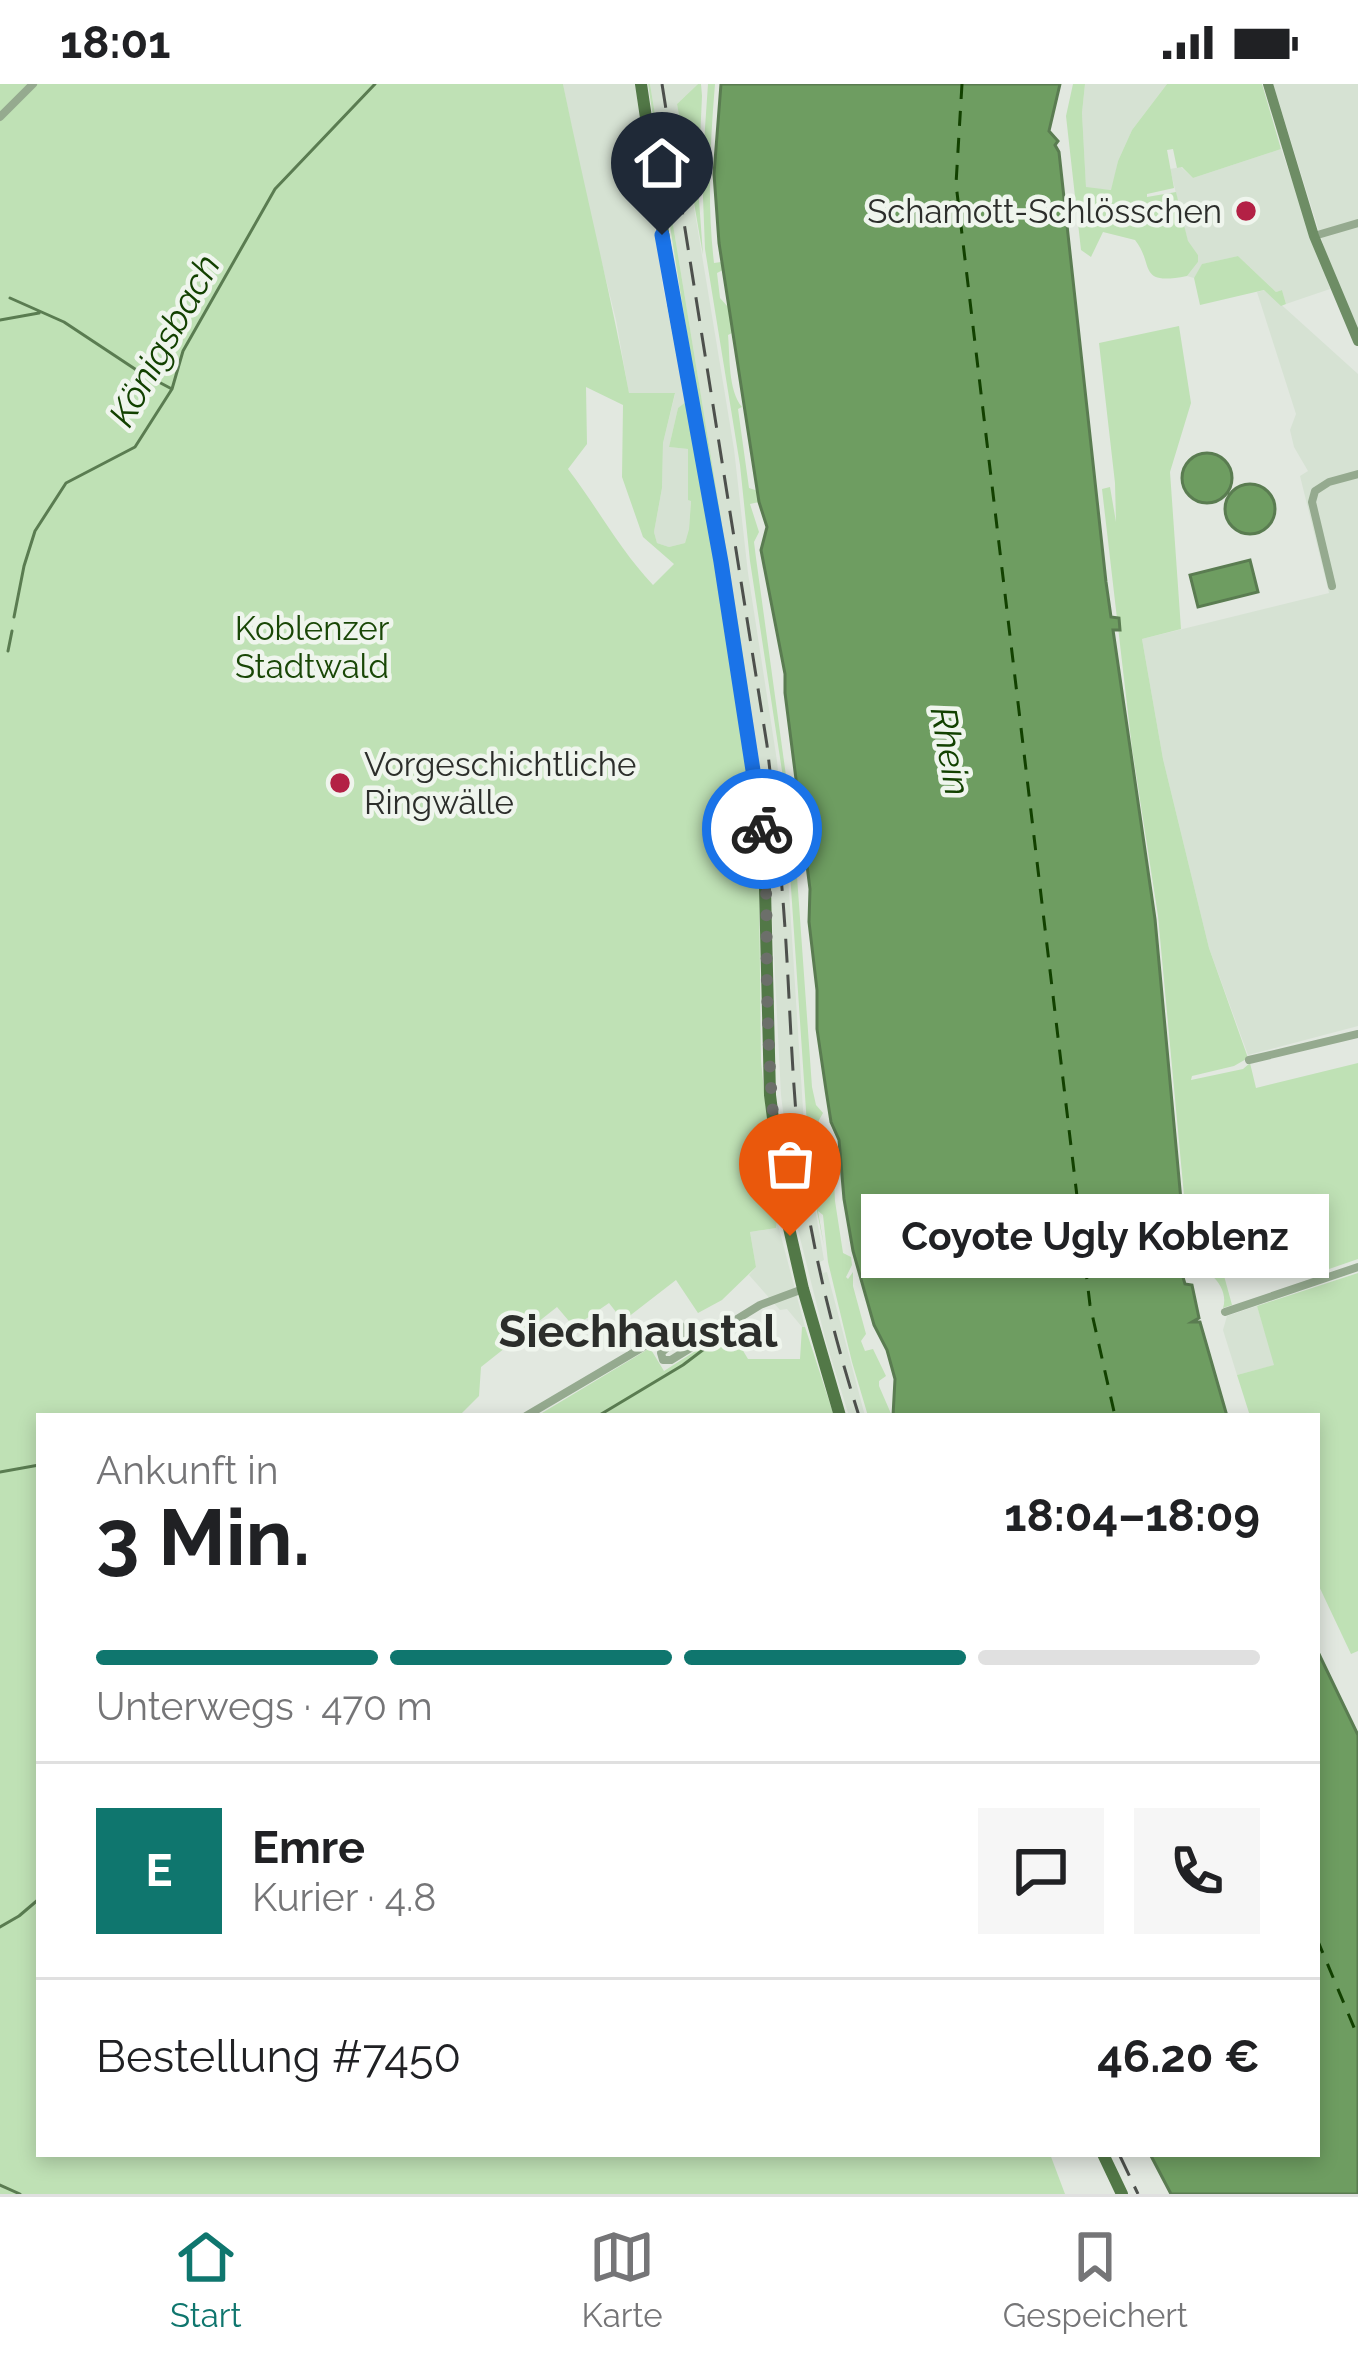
<!DOCTYPE html>
<html lang="de">
<head>
<meta charset="utf-8">
<style>
	body { margin:0; font-family:Raleway,sans-serif; background:#f6f6f6; color:#202124; height:100vh; display:flex; flex-direction:column; font-size:45px; white-space:nowrap }
	* { box-sizing:border-box; margin:0 }
	p { font-size:39px; color:#757577 }
	.icon { flex:none; width:66px; height:66px; fill:none; stroke:currentColor; stroke-width:2; stroke-linecap:round; stroke-linejoin:round }
	.map { position:relative; flex:1; overflow:hidden }
	.drawer { position:absolute; left:36px; top:1329px; width:1284px; height:744px; display:flex; flex-direction:column; background:#fff; border-radius:0px; box-shadow:0 6px 18px #0003 }
	.drawer>* { flex:none }
	.pin { position:absolute; display:grid; place-items:center; width:102px; height:102px; color:#fff; margin:-123px -51px; border-radius:50% 50% 50% 0; rotate:-45deg; box-shadow:0 0 12px #0007 }
	.pin .icon { rotate:45deg }
	.courier { position:absolute; display:grid; place-items:center; width:120px; height:120px; margin:-60px; border:9px solid #1a73e8; border-radius:50%; background:#fff; color:#222; box-shadow:0 3px 15px #0007 }
	.bubble { position:absolute; height:84px; border-radius:0px; background:#fff; box-shadow:0 6px 18px #0003; font-size:39px; font-weight:700; line-height:84px; text-align:center }
	.overview em { font-style:normal; font-weight:700 }
	.overview div { display:flex; flex-direction:column-reverse }
	.overview { display:flex; align-items:center; justify-content:space-between; height:204px; padding:0 60px }
	h1 { font-size:78px; font-weight:700; line-height:90px }
	.bar { display:grid; grid-template-columns:repeat(4,1fr); gap:18px 12px; align-content:center; height:144px; padding:0 60px }
	.bar i { height:15px; border-radius:9px; background:#e0e0e0 }
	.bar .selected { background:#0f766e }
	.bar p { grid-column:span 4 }
	.line { display:flex; align-items:center; gap:30px; padding:0 60px; border-top:3px solid #e0e0e0 }
	.line div { flex:1 }
	.round { display:grid; place-items:center; flex:none; width:126px; height:126px; border-radius:0px; background:#f6f6f6 }
	.status { display:flex; justify-content:space-between; align-items:center; height:84px; padding:0 60px; background:#fff; direction:ltr }
	.status svg { height:33px; fill:currentColor }
	.tab-bar { display:flex; justify-content:space-around; align-items:center; height:168px; border-top:3px solid #e0e0e0; background:#fff; font-size:33px; color:#757577 }
	.tab-bar a { display:grid; justify-items:center; gap:6px }
	.tab-bar .selected { color:#0f766e }
	.map>svg:first-child { display:block }
	.built { fill:#d6e2d3 }
	.green { fill:#bfe1b5; fill-rule:evenodd }
	.water { fill:#6e9d61; stroke:#5a7c51; stroke-width:3 }
	.lines { fill:none; stroke-linecap:round; stroke-linejoin:round }
	.stream { stroke:#5a7c51; stroke-width:3 }
	.ferry { stroke:#124100; stroke-width:3; stroke-dasharray:15 12; stroke-linecap:butt }
	.street { stroke:#95aa8f; stroke-width:8 }
	.secondary { stroke:#6e8d65; stroke-width:10 }
	.primary { stroke:#527847; stroke-width:12 }
	.rail { stroke:#4d504c; stroke-width:3; stroke-dasharray:24 12; stroke-linecap:butt }
	.done { stroke:#6c6f6a; stroke-width:12; stroke-dasharray:0 21.6 }
	.route { stroke:#1a73e8; stroke-width:15 }
	.poi-dot { fill:#b32145; stroke:#eff5ed; stroke-width:4.5 }
	.labels { text-anchor:middle; stroke-width:9; stroke-linejoin:round; paint-order:stroke }
	.poi-label { font-size:33px; fill:#2c2e2b; stroke:#eff5ed; text-anchor:end }
	.park-label { font-size:33px; fill:#194706; stroke:#eff5ed }
	.water-label { font-size:36px; font-style:italic; fill:#124100; stroke:#eff5ed }
	.district-label { font-size:45px; font-weight:bold; fill:#2c2e2b; stroke:#eff5ed }
</style>
</head>
<body>
<div class="status"><b>18:01</b><svg viewBox="0 0 49 12"><path d="M0 12V9h3v3zM5 12V6h3v6zM10 12V3h3v9zM15 12V0h3v12zM26 1h20v11H26zM47 4h2v5h-2z"/></svg></div>
<div class="map">
<svg width="1358" height="2110" viewBox="0 0 1358 2110">
	<rect width="100%" height="100%" fill="#e2e8e0"/>
	<path class="built" d="M563,0H635L663,204L688,318L678,324L669,363L688,365V415L691,416L689,445L685,459L669,463L657,459L654,448L662,404L663,359L675,310H629L616,236L585,111Z
		M650,0H698L677,20L734,365L748,489L777,677L788,792L806,1072L824,1176L820,1178L823,1189L827,1188L865,1332H849L826,1258L797,1142L781,1011L770,793L763,706L740,550Z
		M1085,0H1167L1132,46L1118,77L1112,106L1086,104L1082,29Z
		M1273,0H1358V244L1329,179Z
		M1281,65L1330,205L1286,220L1282,206L1276,208L1238,172L1203,180L1194,194L1187,192L1198,178V171L1188,158L1170,85L1181,83L1193,94Z
		M1265,206L1358,290V942L1248,971L1209,864L1163,675L1142,555L1329,509L1300,392L1308,387L1294,363L1290,346L1296,330L1257,208Z
		M777,1137L805,1243H802L787,1225L780,1226L749,1191L756,1183L750,1148L776,1144Z
		M1257,1222L1275,1281L1237,1291L1223,1246L1227,1232Z"/>
	<path class="green" d="M0,0H563C584,103 610,206 629,309H675L663,359L662,404L654,448L657,459L669,463L685,459L689,445L691,417L688,416V365L669,363L678,324L686,318L700,389L753,725L759,804L761,977L777,1137L776,1144L750,1148L756,1183L722,1216L698,1229L676,1196L623,1237L609,1219L574,1243L557,1223L481,1283L479,1312L459,1332H39V2070H1050L1065,2110H0ZM586,303L623,321L622,393L643,453L674,480L653,501C620,466 597,423 568,385L587,360Z
		M648,0H650L740,550L763,707L767,754C729,502 686,251 648,0Z
		M698,0H701L702,12L698,102L703,171L677,20Z
		M708,0H715C710,60 707,119 714,179L721,178L723,186L717,189L720,214L728,223L732,249L728,251C730,273 728,306 742,323L738,325L749,404L758,407L759,418L750,420L759,448L754,458L756,474L794,750L812,1003L816,1021L823,1029L819,1036L818,1049L833,1075L835,1117L843,1169L851,1173L852,1181L846,1193L848,1195L853,1188V1202L866,1250L861,1257L865,1267L873,1265L886,1292L879,1297V1302L892,1332H868L852,1278L828,1178L823,1131L818,1127L824,1162L816,1122L822,1114L819,1090L810,1076L808,1056L784,700L750,477L740,381L705,165L702,88Z
		M1073,0H1085L1082,29L1086,103L1111,106L1118,77L1132,46L1167,0H1262L1281,65L1193,94L1182,83L1177,84L1173,65L1167,66L1174,104L1147,110V113L1176,108L1188,157L1198,171V178L1187,192C1136,202 1155,181 1135,156L1103,148L1091,173L1081,166L1066,32Z
		M1238,172L1276,208L1282,206L1286,220L1281,222L1264,206L1200,221L1194,194L1202,180Z
		M1179,242L1191,319L1170,388L1181,545L1142,555L1163,675L1209,864L1248,974L1234,982L1192,992L1191,996L1243,985L1250,979L1256,1004L1358,979V1175L1303,1194L1293,1166L1223,1188L1232,1221L1223,1224C1227,1212 1221,1199 1211,1191L1205,1192L1203,1184L1194,1186L1187,1144L1158,832L1132,664L1102,405L1110,403L1116,438L1115,399L1099,259Z
		M1358,1189V1567L1351,1570L1317,1498V1332H1250L1237,1291L1274,1281L1257,1222Z
		M802,1243H805L834,1332H537L650,1264L664,1287L730,1245L748,1275H800Z"/>
	<path class="water" d="M721,0H1060L1049,47L1058,57L1055,61L1059,68L1106,498L1111,533L1119,534L1120,546H1113L1155,835L1183,1138L1191,1160L1186,1155L1187,1180L1182,1190L1185,1200L1192,1201L1199,1234L1192,1238H1200L1227,1332H893L895,1295L887,1266L874,1241L853,1167L844,1115L839,1056L831,1038L826,1006L817,945V906L809,838L810,805L785,609V590L761,466L767,443L759,418L719,159L714,90Z
		M1182 394a25 25 0 1 1 50 0a25 25 0 1 1-50 0Z
		M1225 425a25 25 0 1 1 50 0a25 25 0 1 1-50 0Z
		M1250,476L1258,508L1198,523L1190,491Z
		M1317,1566L1358,1651V2110H1171L1150,2070H1317Z"/>
	<g class="lines">
		<path class="stream" d="M10,214L64,238L138,287L170,304
			M0,236L39,229
			M14,533L24,482L35,447L66,399L135,363L172,305L183,267L275,105L375,0
			M8,567L12,547
			M598,1332L683,1281L741,1237
			M0,1388L39,1381
			M0,1843L19,1832L39,1815
			M0,2101L20,2110"/>
		<path class="ferry" d="M962,0L956,100L1090,1221L1115,1332
			M1317,1855L1358,1953"/>
		<path class="street" d="M0,33L33,0
			M1314,152L1358,139
			M1332,502L1312,418L1315,407L1329,398L1358,390
			M1249,976L1358,950
			M1225,1228L1358,1183
			M526,1332L677,1243L681,1242L683,1249L661,1269L663,1276H671L760,1221L803,1205"/>
		<path class="secondary" d="M1268,0L1314,152L1358,257"/>
		<path class="primary" d="M641,0L674,223L721,478L764,763L770,1011L784,1122L803,1205L840,1332
			M1103,2070L1122,2110"/>
		<path class="rail" d="M662,0L767,661C774,722 781,783 785,844C791,932 792,1022 805,1109C817,1185 836,1259 859,1332
			M1119,2070L1138,2110"/>
	</g>
	<g class="lines">
		<path class="done" d="M762,745C768,797 766,850 767,903C769,987 773,1070 790,1152"/>
		<path class="route" d="M662,151L721,478L762,745"/>
	</g>
	<g class="poi-dot">
		<circle cx="1246" cy="127" r="12"/>
		<circle cx="340" cy="699" r="12"/>
	</g>
	<g class="labels">
		<g class="poi-label">
			<text x="1222" y="139">Schamott-Schlösschen</text>
			<text x="364" y="692" text-anchor="start">Vorgeschichtliche<tspan x="364" dy="38">Ringwälle</tspan></text>
		</g>
		<g class="park-label">
			<text x="312" y="556">Koblenzer<tspan x="312" dy="38">Stadtwald</tspan></text>
		</g>
		<g class="water-label">
			<text transform="translate(164 256) rotate(-61)" y="13">Königsbach</text>
			<text transform="translate(951 667) rotate(80)" y="13">Rhein</text>
		</g>
		<g class="district-label">
			<text x="638" y="1263">Siechhaustal</text>
		</g>
	</g>
</svg>
<div class="pin" style="left:790px;top:1152px;background:#ea580c"><svg class="icon" aria-label="bag" viewBox="0 0 24 24"><path d="M5 8h14l-1 12H6zM9 8a3 3 0 0 1 6 0"/></svg></div>
<div class="pin" style="left:662px;top:151px;background:#1f2937"><svg class="icon" aria-label="home" viewBox="0 0 24 24"><path d="M3 11l9-7 9 7M6 9v11h12V9"/></svg></div>
<div class="courier" style="left:762px;top:745px"><svg class="icon" aria-label="bike" viewBox="0 0 24 24"><circle cx="6" cy="16" r="4"/><circle cx="18" cy="16" r="4"/><path d="M6 16l4-8h5l3 8M10 8l3 8H6M13 5h3"/></svg></div>
<div class="bubble" style="left:861px;top:1110px;width:468px">Coyote Ugly Koblenz</div>
<section class="drawer">
<div class="overview"><div><h1>3 Min.</h1><p>Ankunft in</p></div><em>18:04–18:09</em></div>
<div class="bar"><i class="selected"></i><i class="selected"></i><i class="selected"></i><i></i><p>Unterwegs · 470 m</p></div>
<div class="line" style="height:216px"><b class="round" style="background:#0f766e;color:#fff">E</b><div><b>Emre</b><p>Kurier · 4.8</p></div><a class="round"><svg class="icon" aria-label="chat" viewBox="0 0 24 24"><path d="M4 5h16v11H9l-5 4z"/></svg></a><a class="round"><svg class="icon" aria-label="phone" viewBox="0 0 24 24"><path d="M5 4h4l2 5-3 2q2 4 5 5l2-3 5 2v4C11 20 4 13 5 4z"/></svg></a></div>
<div class="line" style="height:156px"><div>Bestellung #7450</div><b>46.20 €</b></div>
</section>
</div>
<nav class="tab-bar">
<a class="selected"><svg class="icon" aria-label="home" viewBox="0 0 24 24"><path d="M3 11l9-7 9 7M6 9v11h12V9"/></svg>Start</a>
<a><svg class="icon" aria-label="map" viewBox="0 0 24 24"><path d="M3 6l6-2 6 2 6-2v14l-6 2-6-2-6 2zM9 4v14M15 6v14"/></svg>Karte</a>
<a><svg class="icon" aria-label="saved" viewBox="0 0 24 24"><path d="M7 4h10v16l-5-4-5 4z"/></svg>Gespeichert</a>
</nav>
</body>
</html>
